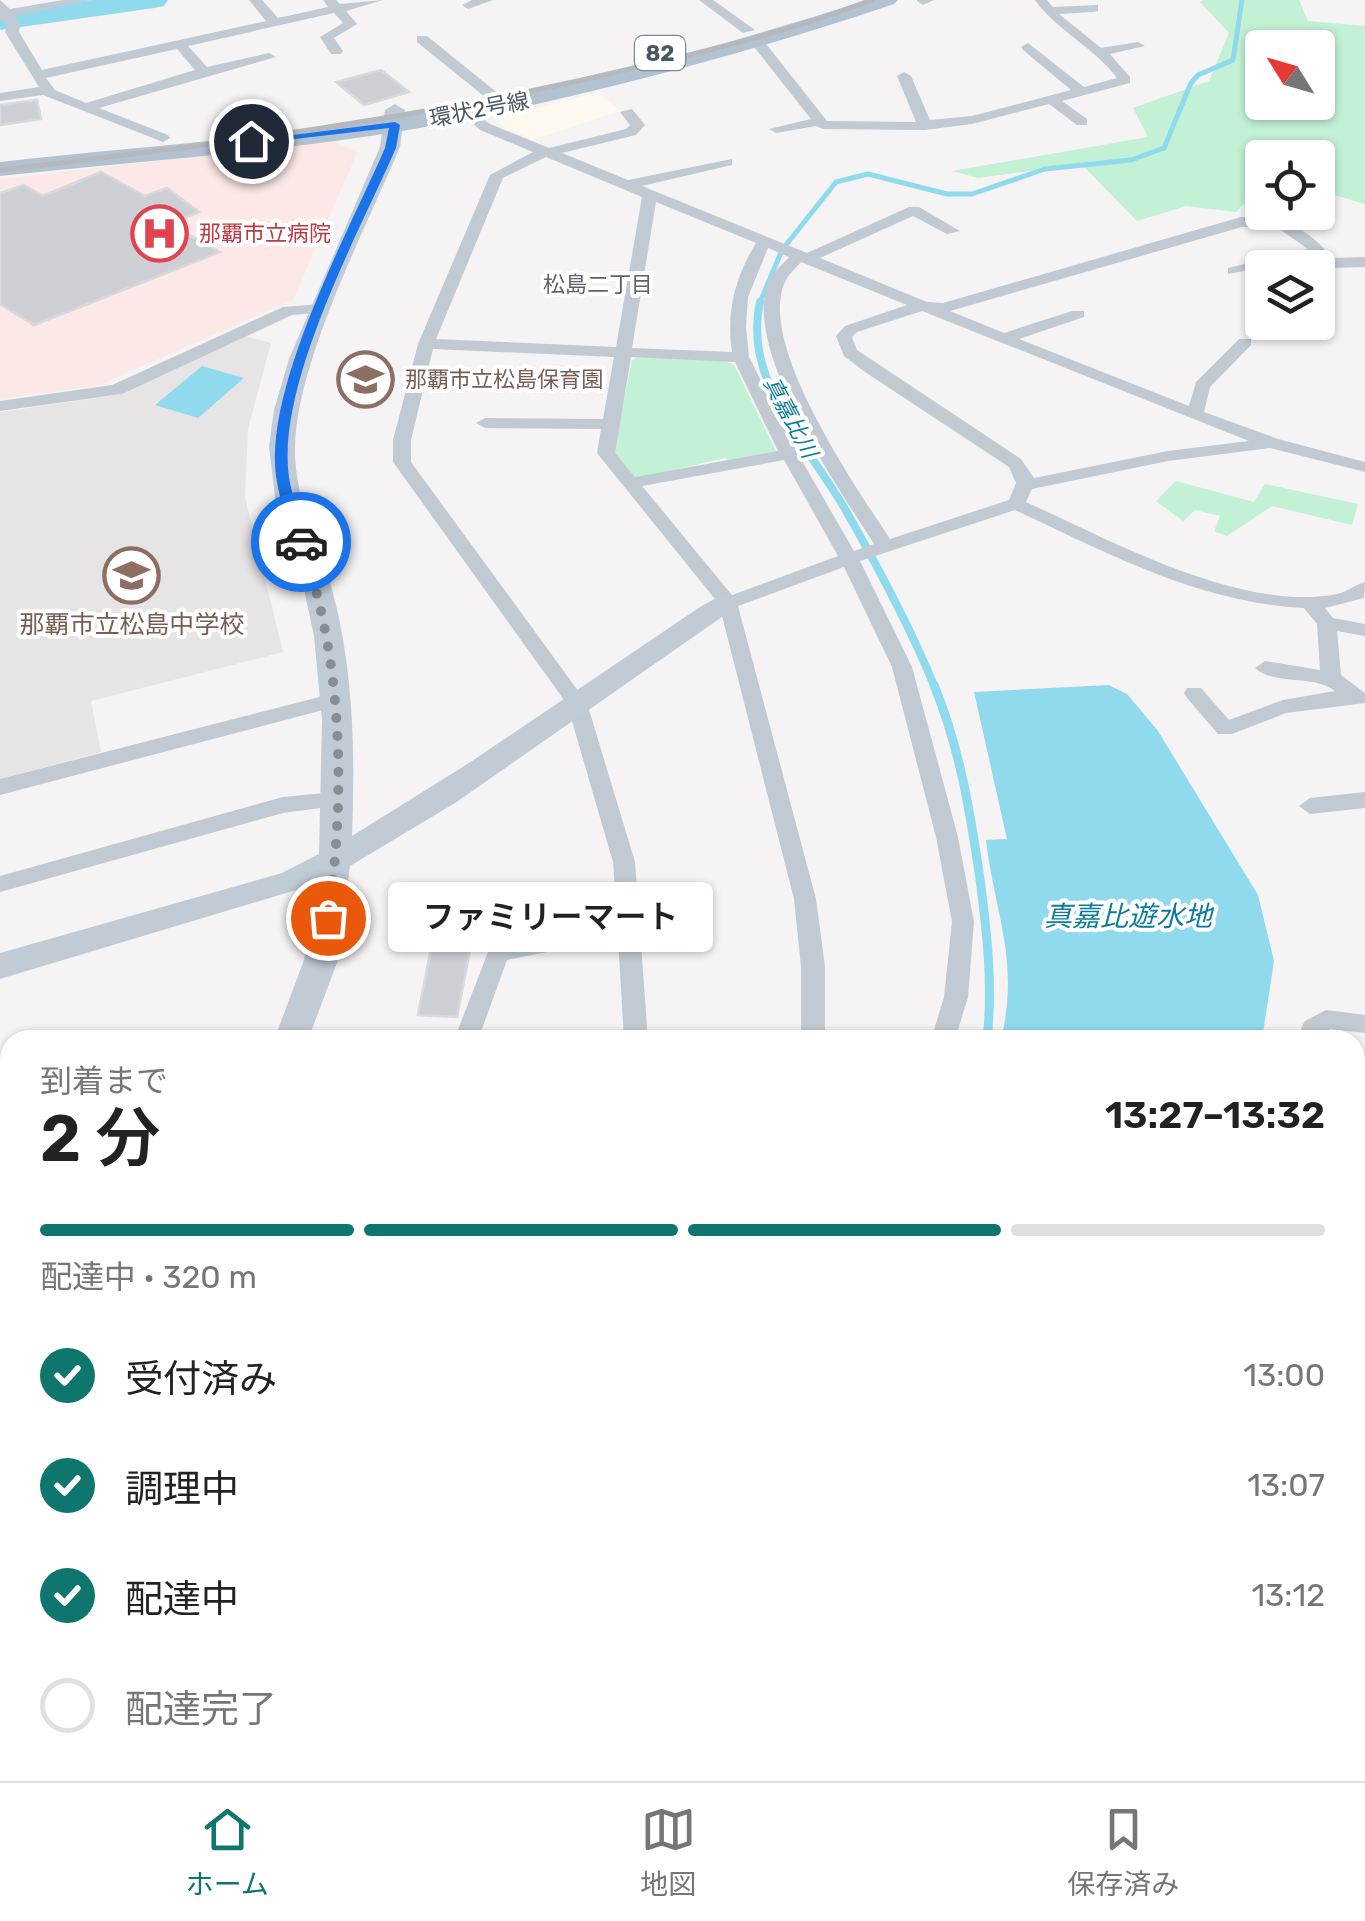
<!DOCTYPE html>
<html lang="ja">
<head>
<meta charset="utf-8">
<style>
	body { margin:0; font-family:Rubik,"Noto Sans JP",sans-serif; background:#f2f2f2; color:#222; height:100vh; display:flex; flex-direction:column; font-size:38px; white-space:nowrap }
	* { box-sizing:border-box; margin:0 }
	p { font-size:32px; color:#767676 }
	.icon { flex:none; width:55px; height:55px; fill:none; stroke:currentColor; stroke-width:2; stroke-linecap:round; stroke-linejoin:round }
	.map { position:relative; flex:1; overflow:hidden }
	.sheet { position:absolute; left:0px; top:1030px; width:1365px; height:752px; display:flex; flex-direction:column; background:#fff; border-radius:30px 30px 0 0; box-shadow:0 2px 8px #0004 }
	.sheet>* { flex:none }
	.needle { width:65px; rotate:307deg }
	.tools { position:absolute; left:1245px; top:30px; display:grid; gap:20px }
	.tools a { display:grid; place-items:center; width:90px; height:90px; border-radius:10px; background:#fff; box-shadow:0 2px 8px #0004; font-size:50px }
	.pin { position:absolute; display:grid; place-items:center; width:85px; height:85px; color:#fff; margin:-42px; border:5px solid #fff; border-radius:50%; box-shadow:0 2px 10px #0007 }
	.courier { position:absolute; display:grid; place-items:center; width:100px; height:100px; margin:-50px; border:8px solid #1a73e8; border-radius:50%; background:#fff; color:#222; box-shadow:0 2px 12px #0007 }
	.bubble { position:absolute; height:70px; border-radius:10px; background:#fff; box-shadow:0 2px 8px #0004; font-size:32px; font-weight:600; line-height:70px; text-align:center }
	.summary em { font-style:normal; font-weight:600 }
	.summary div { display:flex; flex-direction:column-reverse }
	.summary { display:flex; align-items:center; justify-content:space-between; height:170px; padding:0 40px }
	h1 { font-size:65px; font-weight:600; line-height:75px }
	.bar { display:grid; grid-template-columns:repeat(4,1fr); gap:15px 10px; align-content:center; height:120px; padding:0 40px }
	.bar i { height:12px; border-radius:8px; background:#e0e0e0 }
	.bar .active { background:#0f766e }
	.bar p { grid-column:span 4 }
	ol { padding:0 40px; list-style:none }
	li { display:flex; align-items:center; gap:30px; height:110px }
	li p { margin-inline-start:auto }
	li .icon { padding:10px; border-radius:50%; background:#0f766e; color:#fff; stroke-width:4 }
	li:last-child { color:#767676 }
	li i { width:55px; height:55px; border:5px solid #e0e0e0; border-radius:50% }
	.dock { display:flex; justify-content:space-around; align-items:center; height:140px; border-top:2px solid #e0e0e0; background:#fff; font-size:28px; color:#767676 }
	.dock a { display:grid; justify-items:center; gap:5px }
	.dock .active { color:#0f766e }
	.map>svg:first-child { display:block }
	.commercial { fill:#fdf9ef }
	.education { fill:#e6e4e5 }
	.medical { fill:#fce8e6 }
	.green { fill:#c3f1d5; fill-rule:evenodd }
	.water { fill:#90daee }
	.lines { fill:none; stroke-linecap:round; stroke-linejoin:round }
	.stream-far3 { stroke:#90daee; stroke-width:5 }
	.stream-far2 { stroke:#90daee; stroke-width:8 }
	.stream-far1 { stroke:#90daee; stroke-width:9 }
	.stream { stroke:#90daee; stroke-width:11 }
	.river { fill:#90daee; fill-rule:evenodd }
	.building { fill:#cdcfd5; stroke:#d7d9de; stroke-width:2.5 }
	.street { fill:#c1cad2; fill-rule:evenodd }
	.secondary { fill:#c1cbd6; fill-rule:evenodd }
	.primary { fill:#b3c2d1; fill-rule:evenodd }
	.rail { stroke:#b5b8bd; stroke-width:5 }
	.route { fill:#1a73e8 }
	.done { stroke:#868d94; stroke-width:10; stroke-dasharray:0 18 }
	.labels { text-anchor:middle; stroke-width:8; stroke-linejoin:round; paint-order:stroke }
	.shield { fill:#fff; stroke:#808990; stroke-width:2.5 }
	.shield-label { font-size:22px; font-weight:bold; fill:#4a5661 }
	.far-street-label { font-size:22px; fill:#4a5661; stroke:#fff }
	.far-health-label { font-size:22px; fill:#be3a42; stroke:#fff; text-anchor:start }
	.far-neighbourhood-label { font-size:22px; fill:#5f6368; stroke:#fff }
	.far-education-label { font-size:22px; fill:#785e54; stroke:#fff; text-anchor:start }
	.far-water-label { font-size:22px; font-style:italic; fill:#0c7c9b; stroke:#fff }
	.education-label { font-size:25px; fill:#785e54; stroke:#fff }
	.water-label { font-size:28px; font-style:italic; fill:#0c7c9b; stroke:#fff }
</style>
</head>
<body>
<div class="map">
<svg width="1365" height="1781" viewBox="0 0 1365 1781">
	<rect width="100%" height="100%" fill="#f5f3f3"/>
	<path class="commercial" d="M598,92L620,111L533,140L498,124L501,118Z"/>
	<path class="education" d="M245,336L271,343L248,429L245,497L283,652L91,701L101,752L0,779V412L118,395Z"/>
	<path class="medical" d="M334,141L357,153L293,300L97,386L0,399V179Z"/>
	<path class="green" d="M1203,0H1299L1308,21L1365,26V204L1318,190V158H1262V185L1236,212L1186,206L1137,221L1081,164L978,178L952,171L1148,137L1133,108L1209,81L1229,33L1200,2ZM1262,48H1318V102H1262Z
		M638,357L721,359L734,365L777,453L729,461L725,458L634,479L613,454L632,360Z
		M1176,481L1254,502L1265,484L1358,504L1352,525L1272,506L1227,536L1214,531L1220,516L1195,510L1183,521L1156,501Z
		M1365,1212V1460L1355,1457V1217Z
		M1355,1680L1365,1688V1781H1062L1066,1772H1355Z
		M0,1729L10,1730V1772L193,1773L190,1781H0Z"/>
	<path class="water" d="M202,366L244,378L198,418L155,405Z
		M1109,685L1127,694L1158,731L1258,895L1274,961L1262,1040H1001C1020,960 995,916 986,840L1007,839L974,692Z
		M604,1772H1030V1773L1027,1781H598Z"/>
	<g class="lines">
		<path class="stream-far3" d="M759,305L782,250L836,182L868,174L947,194H972L1045,169L1131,160L1164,148L1191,83L1198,75L1233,60L1242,0"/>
		<path class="stream-far2" d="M760,302C742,381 809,446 845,509C878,567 910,626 935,688"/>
		<path class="stream-far1" d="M934,685C960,749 970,811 980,879C987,933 993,985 987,1040"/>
		<path class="stream" d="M576,1781L581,1772"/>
		<path class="river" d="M91,0H168L164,6L154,8L0,30V12Z"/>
	</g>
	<path class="building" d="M381,70L409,92L364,105L336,82Z
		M37,100L41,119L0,125V105Z
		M101,172L145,196L167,188L199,212L170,224L220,252L34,325L0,304V193L24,185L43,196Z
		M431,948L470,950L457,1017L418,1015Z"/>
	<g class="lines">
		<path class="street" d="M0,0L10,9L63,0H90L15,16L20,25L19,32L42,70L266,21L249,0H262L278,18L328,7L323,0H336L340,4L383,0L346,11L357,24L334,38L343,51L341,54H331L320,37L343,23L334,13L188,46L207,67L269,53L276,57L99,108L168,135L170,138L163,142L43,95L0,101V93L39,87L5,32L8,25L0,19ZM177,49L195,70L86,103L55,90L46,78Z
			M472,0H493L468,9L462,5Z
			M699,0H713L755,30L743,33Z
			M934,0L923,5L917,1V0Z
			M1035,0H1047L1053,7L1098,5V11L1093,12L1059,14L1101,48L1138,42L1145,46L1110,54L1130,77V83L1062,101L1087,119V125H1077L1049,104L972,124L925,130L823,129L816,126L776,133L769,129L811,119L751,43L758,39L763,40L827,121L916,122L897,76L904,72L911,76L930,120L972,116L1071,90L1023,50L1021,47L1028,43L1084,87L1117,78C1094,47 1057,31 1035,0Z
			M417,36H427L495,91V97H485L417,42Z
			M467,108L490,124L549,148L626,129L630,125L620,112L632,109L645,125L636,135L562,153L628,180L732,159V165L642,186L807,253L909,207H919L960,231L947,234L913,216L820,258L927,302L943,303L1241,217C1283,217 1306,226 1332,258L1365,257V267L1328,268L1315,257L1228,274V268L1308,249L1278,228L1242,227L950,311L1004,333L1072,311H1084V317L1019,339L1189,406L1196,382L1239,339H1251V345L1210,387L1204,412L1278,439L1365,462V472L1270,448L1168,461L1032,489L1026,502C1110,540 1242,613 1337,594C1347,592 1355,585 1365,582L1364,598L1325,608L1333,618L1365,624V636L1337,631L1341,675L1365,693V703L1286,713L1232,734H1218L1187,698L1184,693L1187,688H1201L1229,720L1283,700L1335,691C1313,674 1275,686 1255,668L1265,661L1320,670L1317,624L1304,608C1200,603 1107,553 1015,510L860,561L912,667L958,837L974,922L968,997L955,1040H931L944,997L952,922L936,837L892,667L844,567L738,606L816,899L825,967V1040H801V967L794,899L719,604L597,453L601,429L485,428L476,423L485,418L603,419L614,357L433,349L411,440V462L587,703L635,862L648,1040H624L618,938L507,960L478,1040H454L490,947L617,920L613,862L567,704L393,462V440L418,344L490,175L533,152L480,130L460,112ZM546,157L642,197L616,347L436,339L503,178ZM656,202L756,243C735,277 726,312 732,352L632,348ZM768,248L789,257C783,264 773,272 769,281C740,347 839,488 874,544L854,551L798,454L749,357L746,326L748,297ZM801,262L907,305L845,326L836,336L844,356L865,372L1009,467L1016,483L1009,500L890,539C857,488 754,341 786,280C789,274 796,268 801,262ZM922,311L1249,441L1168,451L1034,478L1021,459L857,350L852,337L857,332ZM631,357L735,362L778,451L635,477L615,453ZM784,460L838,556L732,595L642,486Z
			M321,304L329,309L327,312L292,315L122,394L0,411V401L112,385L283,307Z
			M335,693L345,700L342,705L0,795V779Z
			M335,792L343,795L346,800L343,805L283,813L0,892V876L283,797Z
			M1365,792V808L1310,814L1299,806L1310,798Z
			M1326,1010L1365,1015V1033L1330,1029L1313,1038L1305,1035L1301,1028L1305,1021Z
			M10,1118V1138L0,1140V1120Z
			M10,1691V1727L0,1724V1695Z
			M360,1772H393L389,1781H357Z"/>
		<path class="secondary" d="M395,104L405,110L400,147C366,228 296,362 295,448C294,502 323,549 335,601C354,678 355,758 352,836L469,763L700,607L718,597H738L742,603L455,803L350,866L338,960L308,1040H274L304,960L316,884L0,979V953L282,873L319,854L322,720L314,636L302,580L276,505L269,446L274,410L289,359L380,147L385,110Z
			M10,1378V1423L0,1427V1382Z"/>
		<path class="primary" d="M866,0H898L894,4C755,51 612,89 468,119C315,150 155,159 0,176V162C155,144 315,136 469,105C603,77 736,43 866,0Z"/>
		<path class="rail" d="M0,170C214,145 428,118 638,67C717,49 796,29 872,0"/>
	</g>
	<path class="route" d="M395,122L400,125L396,148C359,233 272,391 290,483C294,503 302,522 308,542L301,546L294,542C289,522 280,502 277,482C260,394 349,231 385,148L389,128L251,144L246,141Z"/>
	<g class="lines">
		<path class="done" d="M301,542C343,659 346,795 328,918"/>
	</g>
	<defs>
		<symbol id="hospital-ring" viewBox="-11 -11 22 22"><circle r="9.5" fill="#fff" stroke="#e0444e" stroke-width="1.5"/><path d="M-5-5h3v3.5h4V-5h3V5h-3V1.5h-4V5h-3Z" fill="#e0444e"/></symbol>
		<symbol id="school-ring" viewBox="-11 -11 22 22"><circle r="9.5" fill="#fff" stroke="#8d6e63" stroke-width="1.5"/><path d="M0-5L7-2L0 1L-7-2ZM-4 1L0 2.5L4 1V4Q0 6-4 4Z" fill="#8d6e63"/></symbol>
	</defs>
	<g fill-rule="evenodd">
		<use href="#hospital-ring" x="128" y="202" width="63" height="63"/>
		<use href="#school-ring" x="334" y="348" width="63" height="63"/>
		<use href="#school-ring" x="100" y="544" width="63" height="63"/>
	</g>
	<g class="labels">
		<rect class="shield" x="635" y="36" width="50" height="34" rx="8"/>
		<g class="shield-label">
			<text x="660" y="61">82</text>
		</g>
		<g class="far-street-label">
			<text transform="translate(479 109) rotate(-11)" y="8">環状2号線</text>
		</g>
		<g class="far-health-label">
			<text x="199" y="241">那覇市立病院</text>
		</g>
		<g class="far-neighbourhood-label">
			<text x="598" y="292">松島二丁目</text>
		</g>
		<g class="far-education-label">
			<text x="405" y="387">那覇市立松島保育園</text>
		</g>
		<g class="far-water-label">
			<text transform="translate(791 417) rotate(62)" y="8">真嘉比川</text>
		</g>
		<g class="education-label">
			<text x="132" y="633">那覇市立松島中学校</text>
		</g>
		<g class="water-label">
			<text x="1128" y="926">真嘉比遊水地</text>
		</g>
	</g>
</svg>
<div class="tools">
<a><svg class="needle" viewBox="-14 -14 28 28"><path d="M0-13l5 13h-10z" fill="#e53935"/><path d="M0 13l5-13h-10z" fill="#767676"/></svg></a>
<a><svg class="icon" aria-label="locate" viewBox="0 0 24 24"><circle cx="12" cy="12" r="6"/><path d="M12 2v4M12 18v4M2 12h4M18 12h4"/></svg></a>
<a><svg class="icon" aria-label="layers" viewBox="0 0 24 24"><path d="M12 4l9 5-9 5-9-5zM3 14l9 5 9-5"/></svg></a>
</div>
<div class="pin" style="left:328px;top:918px;background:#ea580c"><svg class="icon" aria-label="bag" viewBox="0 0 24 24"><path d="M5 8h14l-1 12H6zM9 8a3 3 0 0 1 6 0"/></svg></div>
<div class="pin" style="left:251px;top:141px;background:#1f2937"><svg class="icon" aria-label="home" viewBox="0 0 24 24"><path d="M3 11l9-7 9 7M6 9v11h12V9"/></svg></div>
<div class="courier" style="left:301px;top:542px"><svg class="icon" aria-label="car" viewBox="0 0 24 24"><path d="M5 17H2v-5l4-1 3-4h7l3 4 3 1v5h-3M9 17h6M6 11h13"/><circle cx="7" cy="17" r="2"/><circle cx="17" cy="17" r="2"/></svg></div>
<div class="bubble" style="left:388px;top:882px;width:325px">ファミリーマート</div>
<section class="sheet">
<div class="summary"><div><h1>2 分</h1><p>到着まで</p></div><em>13:27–13:32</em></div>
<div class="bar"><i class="active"></i><i class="active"></i><i class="active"></i><i></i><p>配達中 · 320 m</p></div>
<ol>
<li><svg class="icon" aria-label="check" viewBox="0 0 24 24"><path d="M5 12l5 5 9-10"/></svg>受付済み<p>13:00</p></li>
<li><svg class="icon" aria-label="check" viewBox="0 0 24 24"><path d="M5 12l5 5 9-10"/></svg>調理中<p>13:07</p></li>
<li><svg class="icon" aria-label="check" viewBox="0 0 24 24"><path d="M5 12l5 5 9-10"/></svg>配達中<p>13:12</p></li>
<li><i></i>配達完了</li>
</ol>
</section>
</div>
<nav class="dock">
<a class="active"><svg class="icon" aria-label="home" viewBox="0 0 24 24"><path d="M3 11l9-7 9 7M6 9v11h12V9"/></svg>ホーム</a>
<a><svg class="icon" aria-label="map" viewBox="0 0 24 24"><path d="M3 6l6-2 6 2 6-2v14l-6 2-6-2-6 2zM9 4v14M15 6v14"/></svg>地図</a>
<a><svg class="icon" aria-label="saved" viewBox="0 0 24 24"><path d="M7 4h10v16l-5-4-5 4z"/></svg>保存済み</a>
</nav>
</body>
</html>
